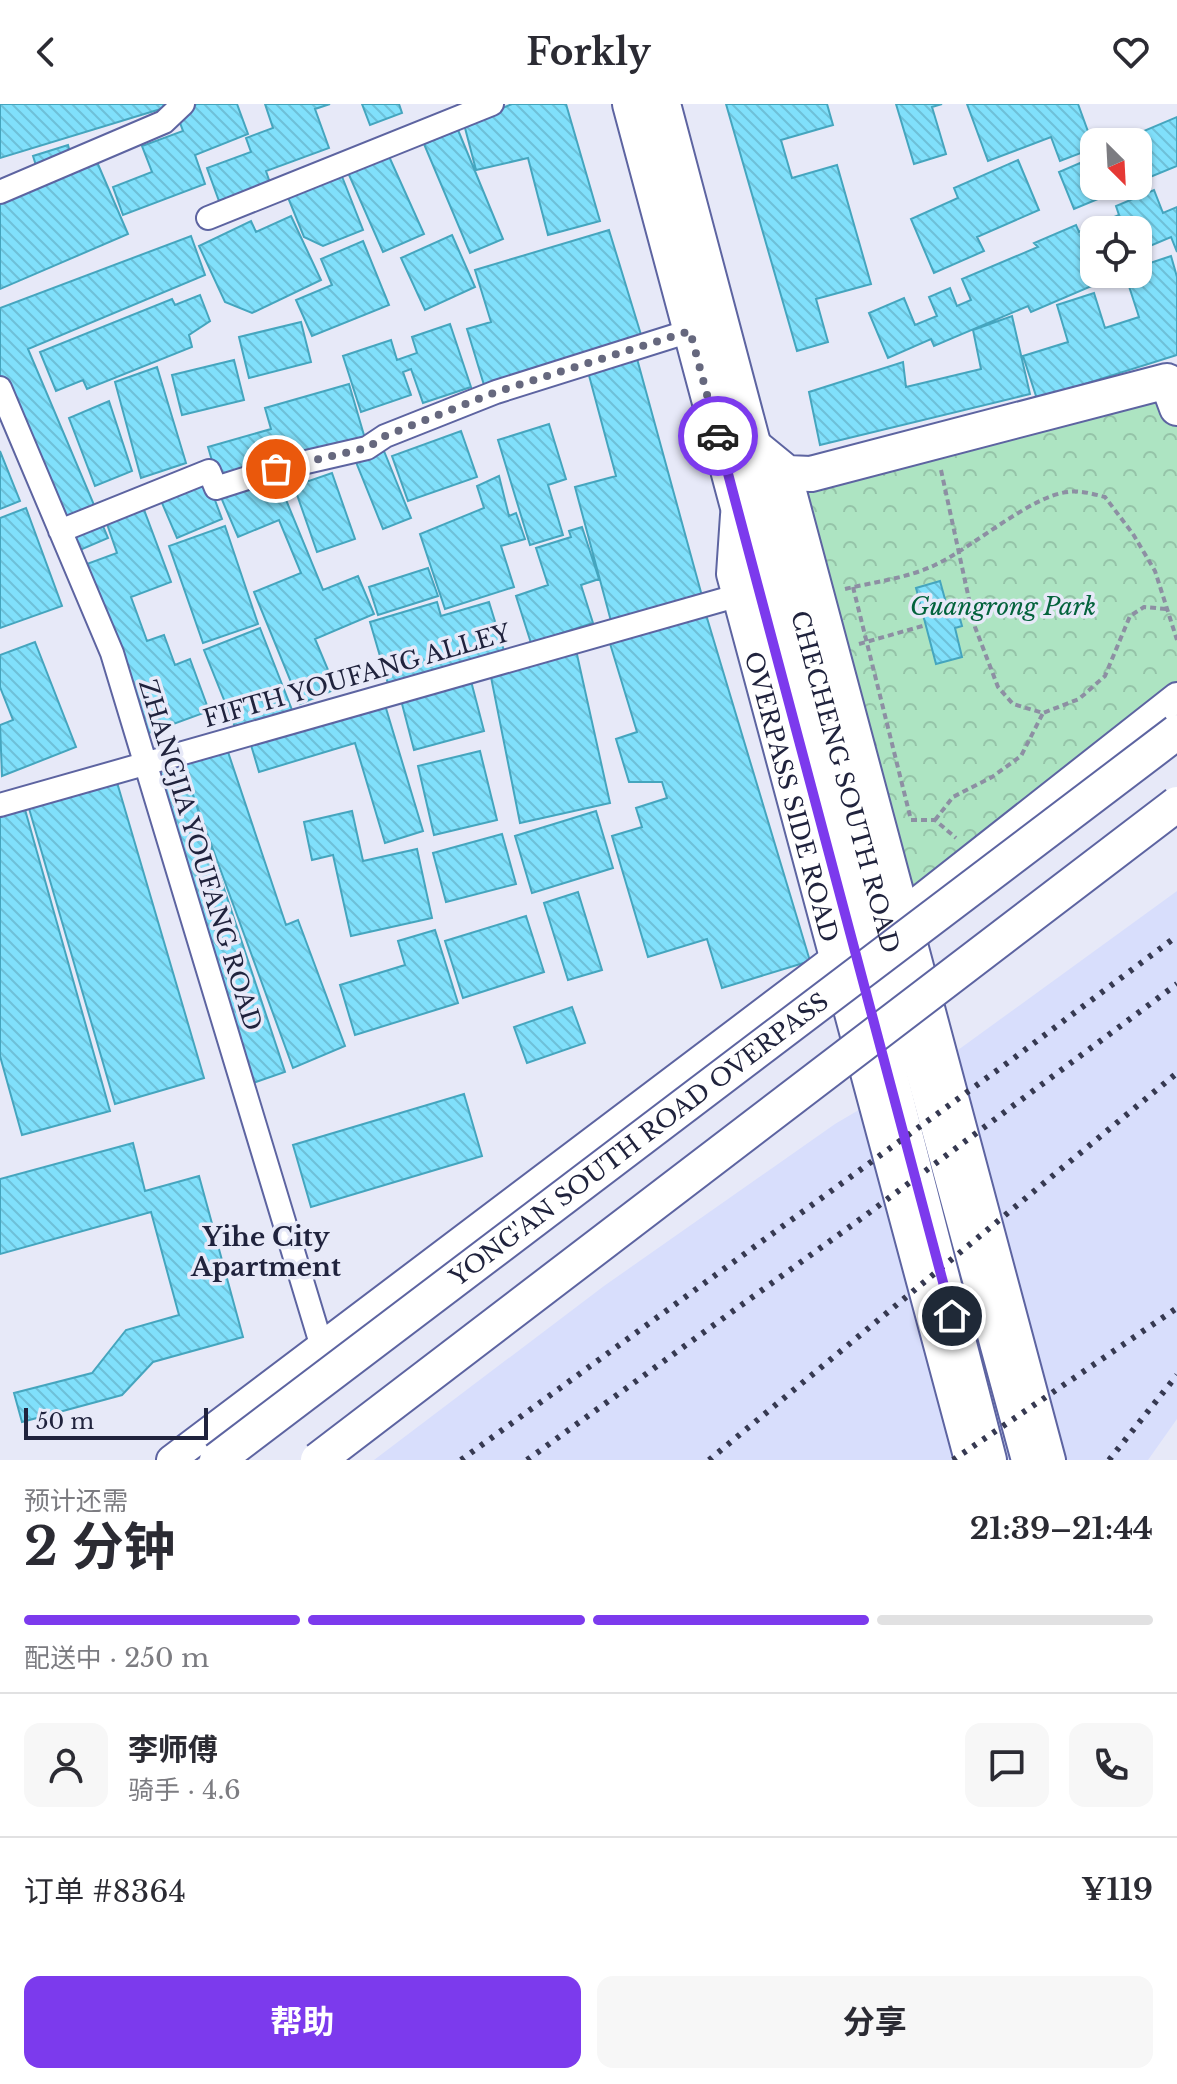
<!DOCTYPE html>
<html lang="zh">
<head>
<meta charset="utf-8">
<style>
	body { margin:0; font-family:"Libre Baskerville","Noto Sans SC",serif; background:#f7f7f7; color:#2b2b33; height:100vh; display:flex; flex-direction:column; font-size:30px; white-space:nowrap }
	* { box-sizing:border-box; margin:0 }
	p { font-size:26px; color:#7c7c81 }
	.icon { flex:none; width:44px; height:44px; fill:none; stroke:currentColor; stroke-width:2; stroke-linecap:round; stroke-linejoin:round }
	.map { position:relative; height:1356px; overflow:hidden }
	.details { display:flex; flex-direction:column; background:#fff; flex:1 }
	.details>* { flex:none }
	.needle { width:52px; rotate:156deg }
	.controls { position:absolute; left:1080px; top:24px; display:grid; gap:16px }
	.controls a { display:grid; place-items:center; width:72px; height:72px; border-radius:16px; background:#fff; box-shadow:0 2px 6px #0004; font-size:40px }
	.scale { position:absolute; left:24px; bottom:20px; width:184px; box-sizing:border-box; padding-left:8px; border:4px solid #20233d; border-top:0; font-size:22px; line-height:28px; white-space:nowrap; color:#20233d; -webkit-text-stroke:6px #e7e9f8; paint-order:stroke }
	.pin { position:absolute; display:grid; place-items:center; width:68px; height:68px; color:#fff; margin:-34px; border:4px solid #fff; border-radius:50%; box-shadow:0 2px 8px #0007 }
	.courier { position:absolute; display:grid; place-items:center; width:80px; height:80px; margin:-40px; border:6px solid #7c3aed; border-radius:50%; background:#fff; color:#222; box-shadow:0 2px 10px #0007 }
	.summary em { font-style:normal; font-weight:700 }
	.summary div { display:flex; flex-direction:column-reverse }
	.summary { display:flex; align-items:center; justify-content:space-between; height:136px; padding:0 24px }
	h1 { font-size:52px; font-weight:700; line-height:60px }
	.bar { display:grid; grid-template-columns:repeat(4,1fr); gap:12px 8px; align-content:center; height:96px; padding:0 24px }
	.bar i { height:10px; border-radius:6px; background:#e1e1e2 }
	.bar .selected { background:#7c3aed }
	.bar p { grid-column:span 4 }
	.line { display:flex; align-items:center; gap:20px; padding:0 24px; border-top:2px solid #e1e1e2 }
	.line div { flex:1 }
	.round { display:grid; place-items:center; flex:none; width:84px; height:84px; border-radius:16px; background:#f7f7f7 }
	.cta { display:flex; gap:16px; margin-top:auto; padding:16px 24px }
	.cta a { flex:1; height:92px; border-radius:16px; background:#7c3aed; color:#fff; font-size:32px; font-weight:700; line-height:92px; text-align:center }
	.cta a+a { background:#f7f7f7; color:#2b2b33 }
	header { display:flex; justify-content:space-between; align-items:center; height:104px; padding:0 24px; background:#fff; font-size:36px; font-weight:700 }
	.map>svg:first-child { display:block }
	.built { fill:#d8defc }
	.forest { fill:url(#forest-crowns) }
	.building { fill:url(#building-back-hatch); stroke:#45a5be; stroke-width:2 }
	.lines { fill:none; stroke-linecap:round; stroke-linejoin:round }
	.minor-casing { stroke:#5d64a1; stroke-width:26 }
	.tertiary-casing { stroke:#5d64a1; stroke-width:32 }
	.primary-casing { stroke:#5d64a1; stroke-width:38 }
	.path { stroke:#8d8fa3; stroke-width:4; stroke-dasharray:6 4; stroke-linecap:butt }
	.minor { stroke:#fff; stroke-width:22 }
	.tertiary { stroke:#fff; stroke-width:28 }
	.primary { stroke:#fff; stroke-width:34 }
	.rail { stroke:#363951; stroke-width:6; stroke-dasharray:4 8; stroke-linecap:butt }
	.primary-bridge-casing { stroke:#5d64a1; stroke-width:38; stroke-linecap:butt }
	.primary-bridge { stroke:#fff; stroke-width:34 }
	.done { stroke:#66687e; stroke-width:8; stroke-dasharray:0 14.4 }
	.route { stroke:#7c3aed; stroke-width:10 }
	.labels { text-anchor:middle; stroke-width:7; stroke-linejoin:round; paint-order:stroke }
	.park-label { font-size:24px; font-style:italic; fill:#03633c; stroke:#e7e9f8 }
	.street-label { font-size:24px; fill:#20233d; stroke:#e7e9f8 }
	.neighbourhood-label { font-size:26px; font-weight:bold; fill:#20233d; stroke:#e7e9f8 }
</style>
</head>
<body>
<header><svg class="icon" aria-label="back" viewBox="0 0 24 24"><path d="M15 5l-7 7 7 7"/></svg>Forkly<svg class="icon" aria-label="heart" viewBox="0 0 24 24"><path d="M12 20l-8-8c-3-5 5-10 8-4 3-6 11-1 8 4z"/></svg></header>
<div class="map">
<svg width="1177" height="1356" viewBox="0 0 1177 1356">
	<defs>
		<pattern id="forest-crowns" width="20" height="18" patternUnits="userSpaceOnUse" patternTransform="scale(2)"><rect width="20" height="18" fill="#ade4c2"/><path d="M2 6a3 3 0 1 1 6 0M12 15a3 3 0 1 1 6 0" fill="none" stroke="#95c3a8"/></pattern>
		<pattern id="building-back-hatch" width="6" height="6" patternUnits="userSpaceOnUse" patternTransform="scale(2)"><rect width="6" height="6" fill="#80e0fb"/><path d="M-1 5l2 2M0 0l6 6M5-1l2 2" fill="none" stroke="#6ec0d8"/></pattern>
	</defs>
	<rect width="100%" height="100%" fill="#e7e9f8"/>
	<path class="built" d="M1177,787V1315L1148,1356H374L604,1182L835,1020L947,954Z"/>
	<path class="forest" d="M1177,273V593L904,808L787,369Z"/>
	<path class="building" d="M0,0H163L164,4L0,54Z
		M197,0H237L248,30L195,51L205,80L123,111L113,83L152,68L142,42L183,27L176,8Z
		M265,0H330L315,5L329,44L266,67L270,79L219,97L207,64L251,48L246,34L273,24Z
		M362,0H399L402,9L370,21Z
		M512,0H566L600,117L548,131L528,54L476,66L464,20Z
		M726,0H827L833,21L781,36L792,74L837,61L871,180L816,195L828,238L797,247Z
		M896,0H942L932,3L946,50L914,60Z
		M967,0H1078L1094,44L1060,57L1051,33L988,57Z
		M1177,13V62L1138,78V38H1118Z
		M458,26L503,135L470,149L424,40Z
		M68,41L73,59L39,71L33,52Z
		M387,48L424,130L383,148L346,64Z
		M1094,53V82H1129L1074,105L1059,68Z
		M1018,56L1039,106L977,133L984,147L934,169L911,115L958,94L954,84Z
		M97,58L128,130L0,185V99Z
		M341,70L363,126L323,142L304,133L287,91Z
		M1154,86L1163,109L1177,103V148L1171,133L1138,147V126H1094V170H1106L1108,175L1031,208L1028,202L934,242L931,235L888,254L869,209L904,194L915,221L937,212L929,193L950,184L957,202L971,196L962,175L1038,143L1034,139L1076,121L1079,128L1119,111L1116,102Z
		M291,112L321,176L252,209L225,198L199,142L251,117L256,128Z
		M609,126L642,234L484,281L467,225L491,218L475,166Z
		M452,131L475,183L425,206L401,154Z
		M191,132L205,171L28,245L108,434L73,449L0,277V204Z
		M363,137L389,201L312,232L296,196L332,181L321,155Z
		M1171,152L1177,173V251L1037,295L1023,252L1068,238L1057,201L1094,189L1105,224L1139,213L1125,170H1138V163Z
		M200,191L210,217L189,231L192,243L87,285L83,276L56,287L40,248L172,195L175,201Z
		M1012,212L1030,290L820,341L809,288L903,258L906,283L981,265L973,226Z
		M301,218L311,258L249,274L239,233Z
		M450,220L471,283L423,299L411,265L403,268L411,291L361,308L343,252L391,236L397,256L417,249L412,233Z
		M636,251L702,492L611,517L575,383L616,372L587,264Z
		M234,256L244,296L182,311L172,271Z
		M157,263L186,359L141,374L115,278Z
		M349,280L366,338L217,374L208,343L271,325L265,304Z
		M109,297L132,367L95,382L69,314Z
		M549,320L566,375L548,381L563,431L530,441L498,336Z
		M461,327L477,373L408,397L392,352Z
		M0,347L20,397L0,405Z
		M384,347L411,414L383,425L356,358Z
		M275,369L323,486L358,472L374,510L315,535L336,585L300,600L254,488L301,469L279,416L238,433L220,391Z
		M332,369L355,435L317,448L294,382Z
		M206,372L222,415L177,434L159,392Z
		M499,372L509,412L516,409L525,435L501,442L514,483L445,505L420,430L484,404L477,382Z
		M143,403L171,478L131,493L147,537L164,531L175,561L190,555L209,607L146,630L84,461L117,449L106,417Z
		M26,404L62,502L0,524V414Z
		M225,422L258,520L203,539L169,442Z
		M582,423L599,475L581,481L593,519L531,539L516,492L548,481L536,444L571,433L569,427Z
		M428,464L438,492L378,511L369,483Z
		M940,477L946,499L955,496L962,522L955,524L962,553L936,560L916,484Z
		M437,498L441,512L489,498L505,550L389,583L370,518Z
		M704,504L810,857L722,884L707,835L648,853L612,732L642,723L636,704L667,694L662,678H629L616,635L637,628L608,533Z
		M260,524L292,606L237,628L204,546Z
		M35,538L76,643L2,672L0,621L13,616L0,583V551Z
		M576,546L610,699L520,719L490,568Z
		M471,577L484,627L414,646L401,596Z
		M385,601L423,727L385,739L355,639L259,668L251,641Z
		M226,642L286,821L298,816L345,942L293,964L192,688L285,968L253,979L155,663Z
		M480,647L497,716L434,731L418,662Z
		M116,675L204,974L115,1000L28,701Z
		M24,702L110,1007L22,1031L0,952V708Z
		M352,707L363,757L417,745L432,814L351,832L333,751L312,756L304,718Z
		M596,707L613,764L532,789L515,732Z
		M502,730L516,780L446,798L433,749Z
		M578,788L602,866L568,876L544,799Z
		M526,812L544,868L463,894L445,837Z
		M435,826L458,899L355,931L340,881L405,861L398,837Z
		M572,903L585,939L527,959L514,923Z
		M464,990L482,1052L311,1103L293,1041Z
		M133,1039L145,1087L199,1072L243,1233L153,1258L122,1291L22,1318L14,1289L92,1269L126,1226L179,1211L151,1108L0,1150V1075Z"/>
	<g class="lines">
		<defs>
			<path id="minor" d="M0,88L164,18L183,0
				M208,114L492,0
				M0,284L112,549L322,1243
				M60,427L209,367L216,384L276,365L367,344L385,332L496,288L690,227
				M0,701L729,494"/>
			<g id="tertiary">
				<path d="M787,369L1051,1356"/>
				<path id="s1" d="M735,411L731,470L969,1356"/>
				<path d="M904,808L1177,593"/>
				<path d="M171,1356L834,855"/>
			</g>
			<g id="primary">
				<path d="M630,0L885,952L989,1356"/>
				<path id="s2" d="M663,0L767,392L1029,1356"/>
				<path d="M754,342L787,369L811,370L1167,277L1177,304"/>
			</g>
		</defs>
		<use href="#minor" class="minor-casing"/>
		<use href="#tertiary" class="tertiary-casing"/>
		<use href="#primary" class="primary-casing"/>
		<path class="path" d="M941,366L975,523L998,583L1013,600L1043,609L1079,595L1105,572L1130,512L1144,503L1167,505
			M853,483L911,716
			M845,485C874,478 908,474 935,461C972,444 1032,391 1068,388C1080,386 1093,390 1105,393L1133,430L1155,467L1177,536
			M859,540L926,521
			M911,716H935L956,734
			M935,716L953,693L992,673L1021,652L1043,609"/>
		<use href="#minor" class="minor"/>
		<use href="#tertiary" class="tertiary"/>
		<use href="#primary" class="primary"/>
		<path class="rail" d="M461,1356L1010,957L1177,832
			M527,1356L866,1111L1177,880
			M709,1356L1177,969
			M953,1356L1177,1204
			M1109,1356L1177,1271"/>
		<defs>
			<g id="primary-bridge">
				<path id="s3" d="M217,1356L1177,628"/>
				<path d="M318,1356L1177,700"/>
			</g>
		</defs>
		<use href="#primary-bridge" class="primary-bridge-casing"/>
		<use href="#primary-bridge" class="primary-bridge"/>
	</g>
	<g class="lines">
		<path class="done" d="M276,365L367,344L385,332L496,288L690,227L718,332"/>
		<path class="route" d="M718,332L952,1212"/>
	</g>
	<g class="labels">
		<g class="park-label">
			<text x="1003" y="511">Guangrong Park</text>
		</g>
		<g class="street-label">
			<text transform="translate(357 572) rotate(-16)" y="8">FIFTH YOUFANG ALLEY</text>
			<text dy="8" stroke="none"><textPath href="#s2" startOffset="702">CHECHENG SOUTH ROAD</textPath></text>
			<text dy="8" stroke="none"><textPath href="#s1" startOffset="290">OVERPASS SIDE ROAD</textPath></text>
			<text transform="translate(200 751) rotate(73)" y="8">ZHANGJIA YOUFANG ROAD</text>
			<text dy="8" stroke="none"><textPath href="#s3" startOffset="530">YONG'AN SOUTH ROAD OVERPASS</textPath></text>
		</g>
		<g class="neighbourhood-label">
			<text x="266" y="1142">Yihe City<tspan x="266" dy="30">Apartment</tspan></text>
		</g>
	</g>
</svg>
<div class="controls">
<a><svg class="needle" viewBox="-14 -14 28 28"><path d="M0-13l5 13h-10z" fill="#e53935"/><path d="M0 13l5-13h-10z" fill="#7c7c81"/></svg></a>
<a><svg class="icon" aria-label="locate" viewBox="0 0 24 24"><circle cx="12" cy="12" r="6"/><path d="M12 2v4M12 18v4M2 12h4M18 12h4"/></svg></a>
</div>
<div class="scale">50 m</div>
<div class="pin" style="left:276px;top:365px;background:#ea580c"><svg class="icon" aria-label="bag" viewBox="0 0 24 24"><path d="M5 8h14l-1 12H6zM9 8a3 3 0 0 1 6 0"/></svg></div>
<div class="pin" style="left:952px;top:1212px;background:#1f2937"><svg class="icon" aria-label="home" viewBox="0 0 24 24"><path d="M3 11l9-7 9 7M6 9v11h12V9"/></svg></div>
<div class="courier" style="left:718px;top:332px"><svg class="icon" aria-label="car" viewBox="0 0 24 24"><path d="M5 17H2v-5l4-1 3-4h7l3 4 3 1v5h-3M9 17h6M6 11h13"/><circle cx="7" cy="17" r="2"/><circle cx="17" cy="17" r="2"/></svg></div>
</div>
<section class="details">
<div class="summary"><div><h1>2 分钟</h1><p>预计还需</p></div><em>21:39–21:44</em></div>
<div class="bar"><i class="selected"></i><i class="selected"></i><i class="selected"></i><i></i><p>配送中 · 250 m</p></div>
<div class="line" style="height:144px"><a class="round"><svg class="icon" aria-label="person" viewBox="0 0 24 24"><circle cx="12" cy="8" r="4"/><path d="M4 21q1-7 8-7t8 7"/></svg></a><div><b>李师傅</b><p>骑手 · 4.6</p></div><a class="round"><svg class="icon" aria-label="chat" viewBox="0 0 24 24"><path d="M4 5h16v11H9l-5 4z"/></svg></a><a class="round"><svg class="icon" aria-label="phone" viewBox="0 0 24 24"><path d="M5 4h4l2 5-3 2q2 4 5 5l2-3 5 2v4C11 20 4 13 5 4z"/></svg></a></div>
<div class="line" style="height:104px"><div>订单 #8364</div><b>¥119</b></div>
<div class="cta"><a>帮助</a><a>分享</a></div>
</section>
</body>
</html>
